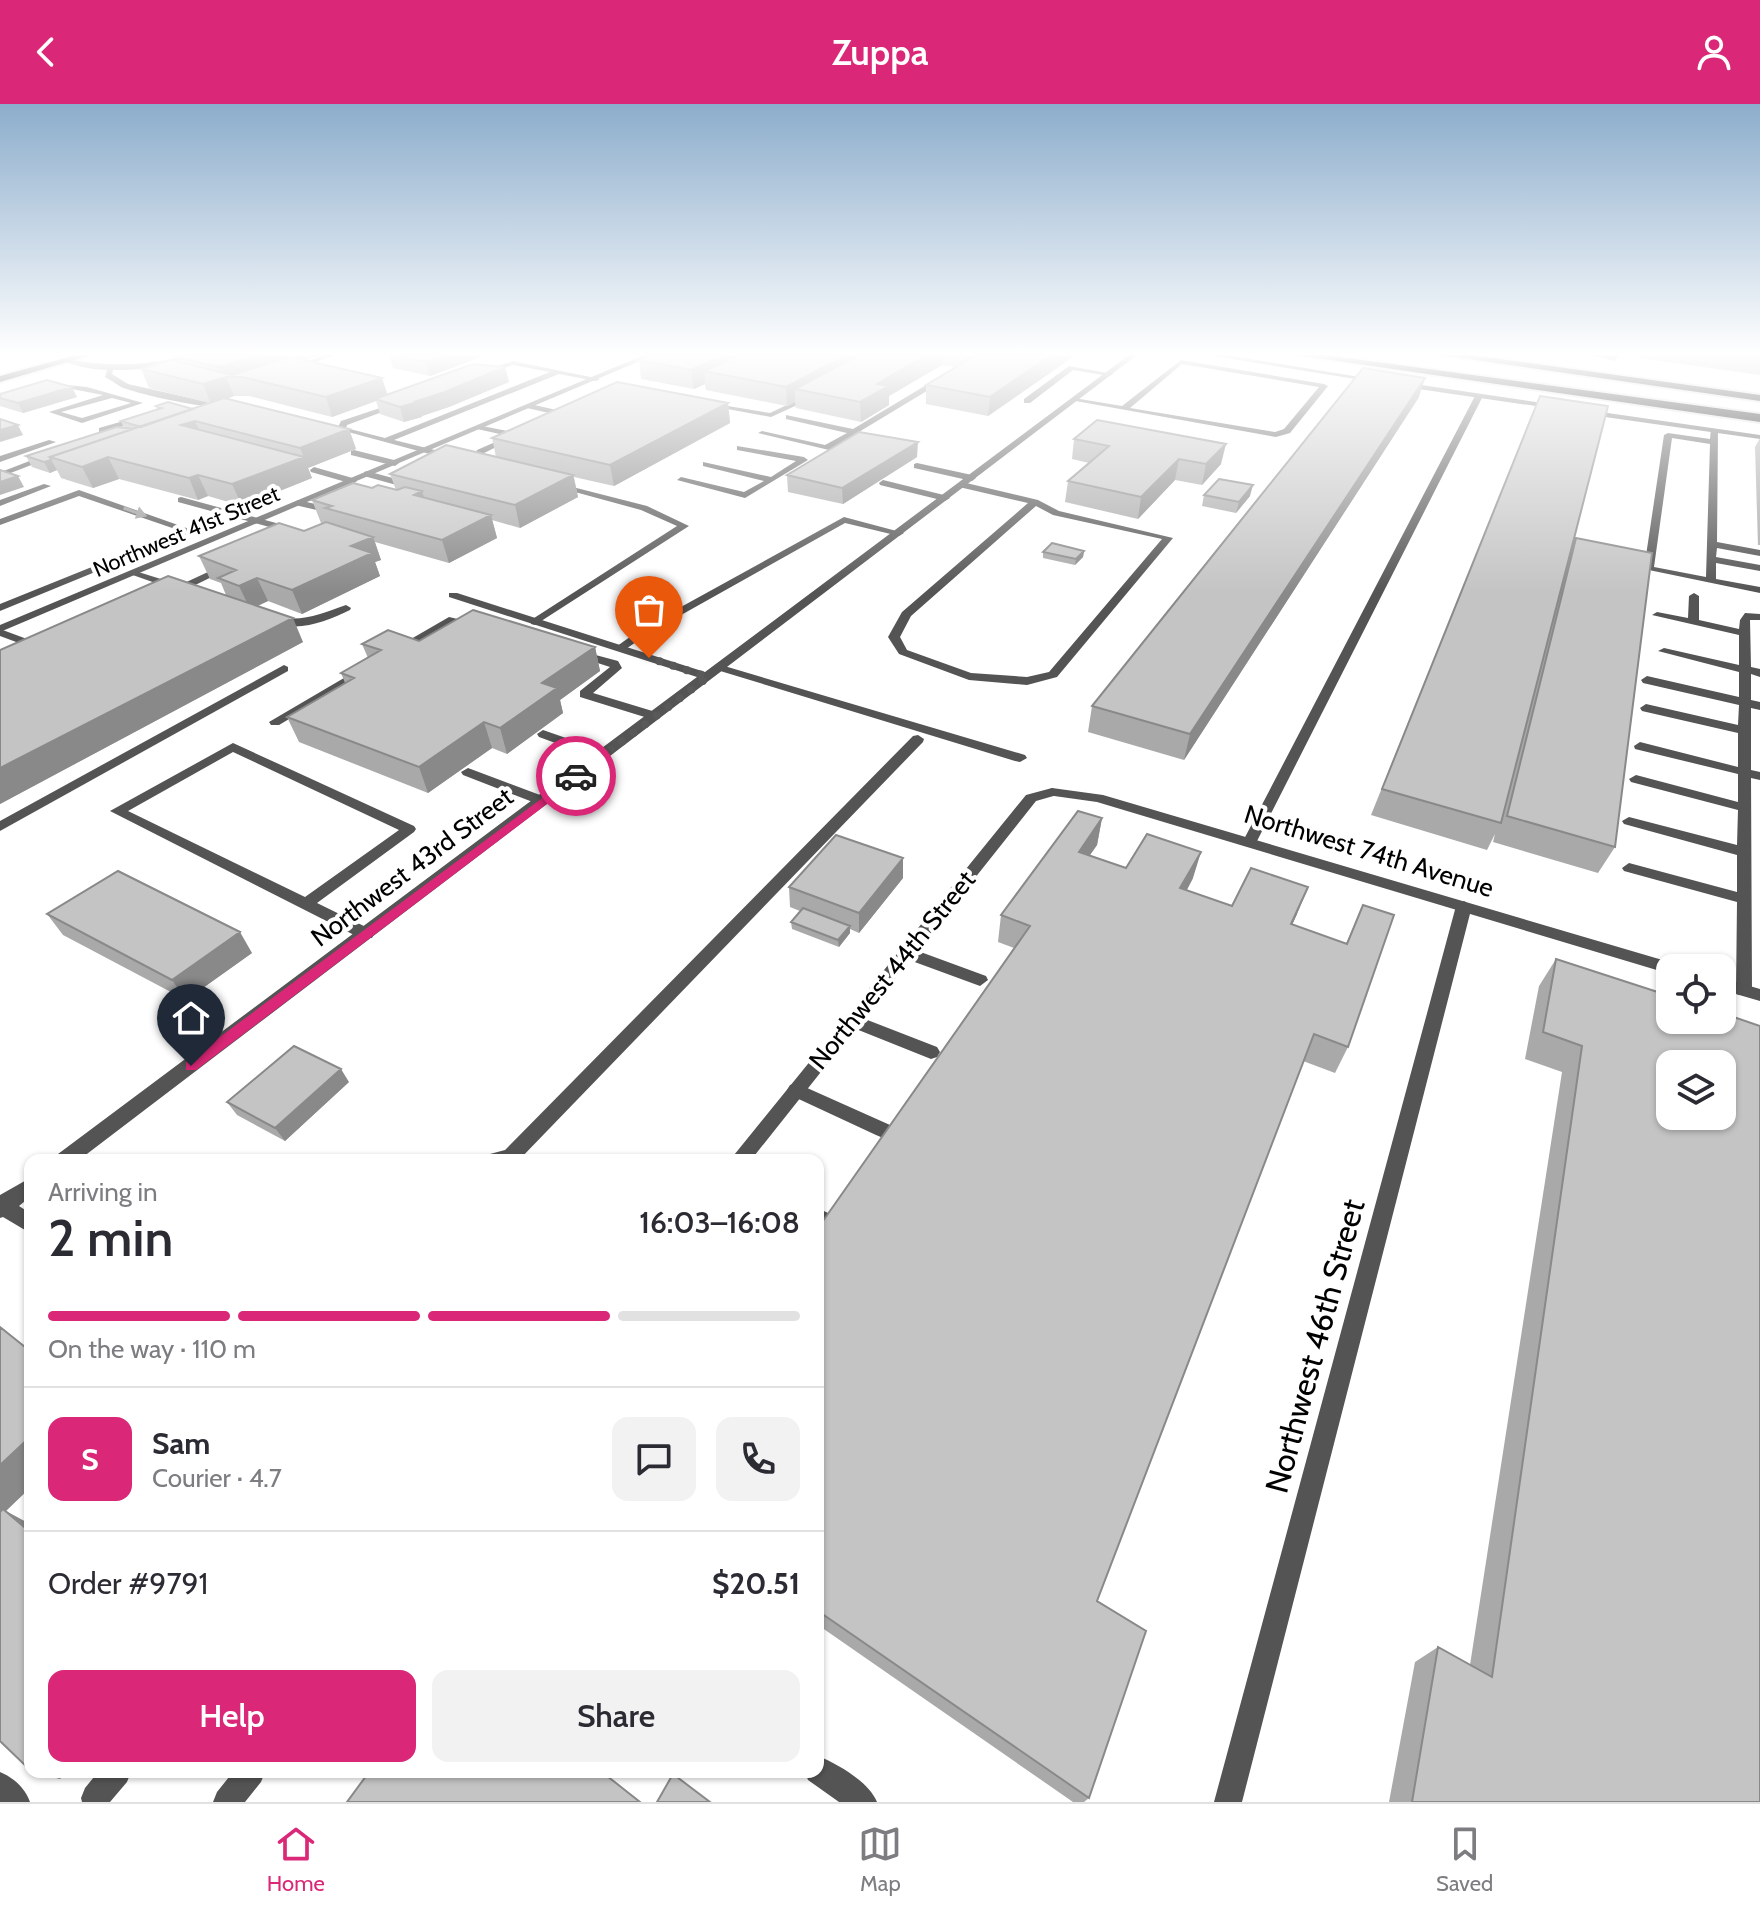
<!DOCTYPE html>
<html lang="en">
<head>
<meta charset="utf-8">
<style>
	body { margin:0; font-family:Cabin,sans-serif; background:#f2f2f3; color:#2b2b33; height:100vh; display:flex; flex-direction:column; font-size:30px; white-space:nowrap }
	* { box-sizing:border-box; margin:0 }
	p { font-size:26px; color:#7c7c81 }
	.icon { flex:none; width:44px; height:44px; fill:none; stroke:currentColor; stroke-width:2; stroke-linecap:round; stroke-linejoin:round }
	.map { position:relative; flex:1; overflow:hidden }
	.details { position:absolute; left:24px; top:1050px; width:800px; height:624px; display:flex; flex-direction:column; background:#fff; border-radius:16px; box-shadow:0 2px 6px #0004 }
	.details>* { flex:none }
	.tools { position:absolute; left:1656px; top:850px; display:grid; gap:16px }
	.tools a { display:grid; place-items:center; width:80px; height:80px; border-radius:16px; background:#fff; box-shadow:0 2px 6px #0004; font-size:40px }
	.pin { position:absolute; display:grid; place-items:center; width:68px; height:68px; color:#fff; margin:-82px -34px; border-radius:50% 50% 50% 0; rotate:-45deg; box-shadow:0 0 8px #0007 }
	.pin .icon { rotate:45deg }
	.courier { position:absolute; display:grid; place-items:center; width:80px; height:80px; margin:-40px; border:6px solid #db2777; border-radius:50%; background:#fff; color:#222; box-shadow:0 2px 10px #0007 }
	.overview em { font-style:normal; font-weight:600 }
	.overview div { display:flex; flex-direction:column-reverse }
	.overview { display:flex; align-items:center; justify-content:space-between; height:136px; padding:0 24px }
	h1 { font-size:52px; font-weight:600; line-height:60px }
	.bar { display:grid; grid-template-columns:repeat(4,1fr); gap:12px 8px; align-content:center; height:96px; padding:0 24px }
	.bar i { height:10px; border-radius:6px; background:#e1e1e2 }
	.bar .on { background:#db2777 }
	.bar p { grid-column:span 4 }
	.line { display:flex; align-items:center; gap:20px; padding:0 24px; border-top:2px solid #e1e1e2 }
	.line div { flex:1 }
	.round { display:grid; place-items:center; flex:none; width:84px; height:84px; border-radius:16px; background:#f2f2f3 }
	.primary-button { display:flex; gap:16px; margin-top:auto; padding:16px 24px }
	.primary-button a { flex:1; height:92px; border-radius:16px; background:#db2777; color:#fff; font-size:32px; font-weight:600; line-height:92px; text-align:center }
	.primary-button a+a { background:#f2f2f3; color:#2b2b33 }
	header { display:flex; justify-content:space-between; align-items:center; height:104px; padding:0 24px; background:#db2777; color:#fff; font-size:36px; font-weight:600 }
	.menu { display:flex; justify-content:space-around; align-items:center; height:112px; border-top:2px solid #e1e1e2; background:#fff; font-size:22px; color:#7c7c81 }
	.menu a { display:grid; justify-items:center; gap:4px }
	.menu .on { color:#db2777 }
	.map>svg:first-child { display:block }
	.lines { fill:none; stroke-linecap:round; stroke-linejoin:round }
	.primary-casing { stroke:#dbdbdb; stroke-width:4 }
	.motorway-casing { stroke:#dbdbdb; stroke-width:4 }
	.service { fill:#545454; fill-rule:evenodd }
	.minor { fill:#545454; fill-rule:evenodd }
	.tertiary { fill:#545454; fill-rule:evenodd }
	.primary { fill:#000; fill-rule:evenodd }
	.motorway { fill:#000; fill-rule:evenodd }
	.wall { fill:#a9a9a9 }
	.shaded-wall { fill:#898989 }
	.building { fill:#c4c4c4; stroke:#898989; stroke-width:2; fill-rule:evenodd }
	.oneway { fill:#989898 }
	.route { fill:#db2777 }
	.done { stroke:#595959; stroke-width:8; stroke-dasharray:0 14.4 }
	.labels { text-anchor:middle; stroke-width:8; stroke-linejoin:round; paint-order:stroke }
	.far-street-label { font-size:22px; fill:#000; stroke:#fff }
	.street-label { font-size:26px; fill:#000; stroke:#fff }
	.near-street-label { font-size:32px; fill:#000; stroke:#fff }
</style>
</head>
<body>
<header><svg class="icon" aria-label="back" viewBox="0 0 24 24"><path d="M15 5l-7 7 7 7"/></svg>Zuppa<svg class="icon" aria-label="person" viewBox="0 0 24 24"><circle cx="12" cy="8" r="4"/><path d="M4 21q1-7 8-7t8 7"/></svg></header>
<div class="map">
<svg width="1760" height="1698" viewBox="0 0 1760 1698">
	<rect width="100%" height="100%" fill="#fff"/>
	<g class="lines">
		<defs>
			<path id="primary" d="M76,251H91L0,278V272Z"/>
			<path id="motorway" d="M1296,251H1326L1760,310V318Z
				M1441,251H1471L1760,291V297Z"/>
		</defs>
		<use href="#primary" class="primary-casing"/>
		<use href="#motorway" class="motorway-casing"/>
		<path class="service" d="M324,251H334L294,267L287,265Z
			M1181,256L1324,280L1328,282L1290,329L1276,333L1070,296L1074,294L1122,302ZM1182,260L1319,283L1284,325L1275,328L1130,304Z
			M513,257L600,275L596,277L559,270L394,336L455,351V355L452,356L337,325L341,317L401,297V301L347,321L346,324L385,334L550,268L513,261L476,272L472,270Z
			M1069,262L1113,270L1109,272L1073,266L1030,299H1024V295Z
			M108,263H114L112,270L128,280L226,302C213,307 137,290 121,283C116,280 111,276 105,273Z
			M943,271L950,273L829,346L758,329L762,327L825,341L847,329L786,315V311L853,325Z
			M48,279L87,283L143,299L82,319L49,308L103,291L62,283L35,285L31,283ZM112,294L131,299L82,314L61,308Z
			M810,290L817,292L771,313L706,301L710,299L770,309Z
			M1479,290L1483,292L1256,739L1254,742H1244L1242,739L1475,292Z
			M530,300L574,310L575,312L571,314L527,304Z
			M141,312L144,316L110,326L117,328V332L104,336L100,334L106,330L99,328V324Z
			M477,321L517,329L521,331L480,351L476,348L477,346L509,332L477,325Z
			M1711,324L1718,326L1717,438L1760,446V452L1717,444L1716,453L1760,461V467L1716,459V475L1760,483V489L1644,465L1664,331L1668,329L1710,335ZM1672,334L1710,340L1706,473L1654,463Z
			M49,336L56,338L0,358V352Z
			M737,342L804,353L808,356L745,394L677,376L681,373L744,388L764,377L703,362V358L771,373L796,357L737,346Z
			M354,346L398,357L399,359L395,362L351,351V347Z
			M45,351L52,353L8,370L1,368Z
			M917,359L972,371L976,374L972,377L914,364V360Z
			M314,363L356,375L357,377L353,380L311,368L310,366Z
			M367,367L400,376L413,372L417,375L400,382L364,372V368Z
			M883,376L948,392L950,394L945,397L880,381L879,379Z
			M553,378L647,402L689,422L535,521L531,520V516L677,422L641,406L553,382Z
			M962,378L1038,396L1059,407L1173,434L1057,573L1027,581L969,576L899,550L888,533L902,508L1028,399L959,383V379ZM1036,402L1053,411L1162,435L1049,568L1027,573L971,569L907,546L900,533L911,512Z
			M44,380L51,382L0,402V396Z
			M79,386L195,427L0,507V500L181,427L79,392L0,421V415Z
			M181,393L298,425L300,427L295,430L178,398V394Z
			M298,396L337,405L339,407L334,410L295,401L293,399Z
			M844,413L904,429L899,432L845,419L649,529L623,547L613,545L641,525Z
			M223,461L232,463L181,488L127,469L132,466L180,481Z
			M1694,489L1699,492V516L1739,525L1740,516L1745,509L1760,510V516H1750L1751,563L1760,565V573L1751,570V596L1760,598V606L1751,604V666L1760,668V676L1751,674L1752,887L1750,891H1738L1736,887L1737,798L1624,767L1622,764L1629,759L1737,788V751L1624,720L1622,717L1629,713L1737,741L1738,706L1631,678L1629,675L1636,671L1738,698V670L1635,645L1634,642L1640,638L1738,663V629L1642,607L1640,604L1646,600L1738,621L1739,601L1643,579L1641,576L1647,572L1739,593V568L1658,547L1664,544L1739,561V531L1652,511L1657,508L1688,514L1689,492Z
			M346,501L351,504L350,506C325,518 293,531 269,515L274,512C302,519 320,510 346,501Z
			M449,513L479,520L474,523L451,520L402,548L392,546Z
			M0,525L43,541L45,543L35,545L0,532Z
			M577,546L618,557L622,564L593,589L659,609V615H651L580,593V587L610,563L573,551L571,549Z
			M284,561L288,563V567L0,727V717Z
			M721,561L1025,651L1027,654L1020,658L1015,657L717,566L715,564Z
			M361,564L367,568L365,570L279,621H271L269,618Z
			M543,626L609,649L610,652L604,656L599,655L539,633L537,630Z
			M918,631L924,635L923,638L519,1056H487L490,1050L505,1046L913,632Z
			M233,639L414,722L416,725L414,728L317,799L372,826L374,830L372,834H360L110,707ZM233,648L399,726L305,793L128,707Z
			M468,664L548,694L550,697L548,700H538L463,671L461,668Z
			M907,843L986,872L988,876L980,882L901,853L899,849L901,845Z
			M852,910L937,943L940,948L937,953L931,955L846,921L843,916L846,911Z
			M796,979L890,1021L892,1026L890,1031L883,1034L876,1031L790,991L787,986L790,981Z
			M818,1104L830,1110L833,1116L830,1122L823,1125L818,1123Z
			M0,1668C14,1674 25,1684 30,1698H0Z
			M98,1668H131L127,1678L110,1698H82L81,1694L85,1684Z"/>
		<path class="minor" d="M188,251H200C166,266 98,273 64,257L67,255C108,263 147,262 188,251Z
			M644,251H654L0,528V521Z
			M1129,251H1137L79,1056H55L58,1050L697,573L449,493V489H457L705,568Z
			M1207,251H1226L1378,276L1374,278Z
			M1590,251H1619L1615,257Z
			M1401,278L1556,301L1560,303L1556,305L1398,282Z
			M1587,306L1760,331V335L1584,310Z
			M1052,684L1059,688L1057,691L1036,697L751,1056H730L1026,691Z
			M1464,797L1472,802L1242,1698H1214L1456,802Z
			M30,1074V1093L19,1102L30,1109V1129L3,1113L0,1114V1091Z
			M818,1652C838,1660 869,1678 877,1698H839L808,1676L805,1668H818Z
			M233,1668H265L261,1678L245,1698H213L217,1688Z"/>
		<path class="tertiary" d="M1052,684L1103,691L1676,860L1678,864H1670V870L1097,698L1047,691L1045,688Z
			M1722,874L1760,885V897L1722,886Z"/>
		<use href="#primary" class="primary"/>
		<use href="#motorway" class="motorway"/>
	</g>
	<path class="wall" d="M389,251H486L430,272L393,264Z
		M650,251H1076L988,312L926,300V281L956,263L942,261L889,292V301L861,318L796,304L795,298L787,302L706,286L705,280L694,285L641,275L639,256Z
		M1640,251H1760V271L1640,254Z
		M176,253L306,256L382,274L387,290L505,263L509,278L449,303L422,312V313L404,318L380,310L376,297L332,313L249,292H234L226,295L349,325L356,345L308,364L312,374L242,402L208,392L198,396L119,375L93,384L61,374L57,366L50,369L32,363L26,352L124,324L121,317L157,305L156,302L193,305L209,299L149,284L141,265L178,258Z
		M0,290L77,293L23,309L0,302Z
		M1540,292L1572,444L1576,434L1615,743L1598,769L1493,738L1495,730L1487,746L1371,711Z
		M1419,293L1184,656L1088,628L1092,602Z
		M728,299L730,319L614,382L574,373L578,393L520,424L492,416L497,434L449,459L375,438L381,456L375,458L380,472L302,510L268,497L258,502L303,538L0,700V546L226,491L221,479L210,475L199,452L304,427L323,419H321L312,396L372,384L396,386L390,370L496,353L492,334Z
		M1760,334V441H1758L1755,343Z
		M1074,335L1221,360L1202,381L1175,376L1138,415L1065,398L1068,377L1089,359L1072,355Z
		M917,353L843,400L788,388L787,371Z
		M1204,391L1250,392L1236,409L1202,402Z
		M1084,447L1083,453L1075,461L1043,454V448Z
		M419,537L595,543L600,567L560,596L563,609L507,650L492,644L428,689L299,638L287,613L345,579L341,569L368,554L362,540Z
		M1102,714L1097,741L1090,751L1126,764L1193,774L1187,786L1232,802L1297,810L1292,821L1346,840L1363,801L1348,943L1335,969L1303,957L1097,1497L1089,1694L1084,1698H1073L818,1521V1124L1014,844L998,838L1001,811Z
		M903,774L859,829L850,825V829L839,843L792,825L791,818L800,807L790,803L789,783Z
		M47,810L252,849L186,896L63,831Z
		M1556,855L1760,922V1698H1389L1415,1558L1438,1543L1470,1561L1562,968L1525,955L1539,882Z
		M349,978L285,1037L237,1011L227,998Z"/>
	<path class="shaded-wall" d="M257,251H321L248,275L242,273H226L234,292L211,300L203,280L224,274L219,263Z
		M444,251H486L430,272L426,258Z
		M725,251H766L704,267L705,280L694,285L691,266Z
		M847,251H878L795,285V298L787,302L786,283Z
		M927,251H942V261L889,292V301L861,318L860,298L877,280Z
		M965,251H980L964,265Z
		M1051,251H1076L988,312L990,293Z
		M505,263L509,278L449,303L422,312V313L404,318L400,303Z
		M382,274L388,293L375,295L376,297L332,313L326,293Z
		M1425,274L1419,293L1184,656L1190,630Z
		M72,283L77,293L23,309L18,299Z
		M728,299L730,319L614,382L610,361Z
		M195,317L203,337L146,324Z
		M18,321L23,331L0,338V326Z
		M349,325L356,345L308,364L312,374L242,402L232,380L304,353L300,344Z
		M918,338L917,353L843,400L842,384Z
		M1226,340L1221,360L1202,381L1206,360Z
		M108,353L119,375L93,384L82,363Z
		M1179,355L1175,376L1138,415L1141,393Z
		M51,356L57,366L50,369L44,358Z
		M198,371L208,392L198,396L189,374Z
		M573,371L578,393L520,424L515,401Z
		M18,372L24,383L0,391V378Z
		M1253,381L1250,392L1236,409L1239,398Z
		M422,387L429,409L414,391Z
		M491,411L497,434L449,459L442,436Z
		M373,433L381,456L375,458L380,472L302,510L292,486L351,442Z
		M1084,447L1083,453L1075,461L1076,455Z
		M257,474L268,497L250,505L239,482Z
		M293,514L303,538L0,700V664Z
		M595,543L600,567L560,596L563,609L507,650L500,624L542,579Z
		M484,618L492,644L428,689L419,663Z
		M1102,714L1097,741L1074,774L1079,748Z
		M1201,748L1193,774L1173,811L1180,784Z
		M903,754V774L859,829V809Z
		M1308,783L1297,810L1280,847L1291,820Z
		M850,822V829L839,843L838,836Z
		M240,828L252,849L186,896L172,876Z
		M341,965L349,978L285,1037L275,1024Z
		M30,1333V1384L6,1407L30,1420V1428L0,1412V1361Z
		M33,1668H67L60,1675Z"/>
	<path class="building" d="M181,251H257L219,263L176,253Z
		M395,251H444L426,258Z
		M650,251H725L691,266L639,256Z
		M739,251H847L786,283L704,267Z
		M859,251H927L877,280L889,282L860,298L795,285Z
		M976,251H1051L990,293L926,281Z
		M290,253L382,274L326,293L242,273H226L203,280L141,265L171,256L232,271Z
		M473,260L505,263L445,288L414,298H418L400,303L375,295Z
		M1363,264L1425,274L1190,630L1092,602Z
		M47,276L72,283L18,299L0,294V290Z
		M617,278L728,299L610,361L492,334Z
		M1540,292L1608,302L1501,719L1382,685Z
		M224,294L349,325L300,344L195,317L181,321L304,353L232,380L198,371L189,374L108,353L82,363L50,353Z
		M168,298L193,305L141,323L121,317L162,304L156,302Z
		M0,315L18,321L0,326Z
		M1097,316L1226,340L1206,360L1179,355L1141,393L1068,377L1109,342L1074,335Z
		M117,323L133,325L50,353L51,356L44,358L26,352Z
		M859,328L918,338L842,384L787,371Z
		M446,341L573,371L515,401L390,370Z
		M0,366L18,372L0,378Z
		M1219,375L1253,381L1239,398L1204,391Z
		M353,379L372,384L378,381L397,386L405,383L422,387L414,391L491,411L442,436L325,404L332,402L312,396Z
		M326,418L373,433L351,442L372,449L292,486L257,474L239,482L218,474L236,466L199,452L279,419L304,427Z
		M1576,434L1652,449L1615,743L1507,712Z
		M1052,439L1084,447L1076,455L1043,448Z
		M168,472L293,514L0,664V546Z
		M473,506L595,543L542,579L557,584L500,624L484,618L419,663L287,613L354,574L341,569L381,546L362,540L388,526L419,537Z
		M1078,707L1102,714L1079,748L1126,764L1147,730L1201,748L1180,784L1232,802L1251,764L1308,783L1291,820L1347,840L1363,801L1394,811L1348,943L1314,930L1097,1497L1146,1527L1089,1694L818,1507V1124L1030,822L1001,811Z
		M836,731L903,754L859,809L789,783Z
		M118,767L240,828L172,876L47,810Z
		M803,804L850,822L838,836L791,818Z
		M1556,855L1670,892V916H1722V909L1760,922V1698H1412L1438,1543L1492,1573L1582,942L1543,928ZM1670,960H1722V1012H1670Z
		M294,942L341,965L275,1024L227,998Z
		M0,1223L30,1247V1333L0,1361Z
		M3,1405L30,1428V1666L0,1637V1408Z
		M369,1668H602L640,1698H347Z
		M673,1670L710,1698H657Z"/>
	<defs><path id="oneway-solid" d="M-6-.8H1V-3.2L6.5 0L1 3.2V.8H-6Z" transform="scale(2)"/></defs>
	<use class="oneway" href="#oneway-solid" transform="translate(135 408) rotate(19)"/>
	<linearGradient id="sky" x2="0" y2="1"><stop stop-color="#8cadcc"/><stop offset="0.51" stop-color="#fff"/><stop offset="1" stop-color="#fff" stop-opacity="0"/></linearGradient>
	<rect width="1760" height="489" fill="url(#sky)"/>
	<path class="route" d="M576,669L580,670V675L196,966H186V958Z"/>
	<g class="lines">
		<path class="done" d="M576,672L708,573L649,554"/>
	</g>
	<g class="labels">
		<g class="far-street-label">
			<text transform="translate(186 427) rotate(-23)" y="8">Northwest 41st Street</text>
		</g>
		<g class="street-label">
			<text transform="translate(1369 747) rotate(17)" y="9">Northwest 74th Avenue</text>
			<text transform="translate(412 763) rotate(-37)" y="9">Northwest 43rd Street</text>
			<text transform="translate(892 866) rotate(-51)" y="9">Northwest 44th Street</text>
		</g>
		<g class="near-street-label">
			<text transform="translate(1315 1242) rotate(-75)" y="11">Northwest 46th Street</text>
		</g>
	</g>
</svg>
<div class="tools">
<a><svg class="icon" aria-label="locate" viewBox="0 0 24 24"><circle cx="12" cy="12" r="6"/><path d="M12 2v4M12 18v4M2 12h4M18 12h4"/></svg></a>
<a><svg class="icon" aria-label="layers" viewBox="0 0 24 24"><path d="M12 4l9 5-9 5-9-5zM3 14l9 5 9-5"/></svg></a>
</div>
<div class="pin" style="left:649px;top:554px;background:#ea580c"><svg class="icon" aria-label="bag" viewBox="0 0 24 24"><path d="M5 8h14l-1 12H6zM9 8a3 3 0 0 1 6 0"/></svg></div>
<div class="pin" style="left:191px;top:962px;background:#1f2937"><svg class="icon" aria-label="home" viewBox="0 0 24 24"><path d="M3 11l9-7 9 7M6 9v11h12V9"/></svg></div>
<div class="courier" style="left:576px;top:672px"><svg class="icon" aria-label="car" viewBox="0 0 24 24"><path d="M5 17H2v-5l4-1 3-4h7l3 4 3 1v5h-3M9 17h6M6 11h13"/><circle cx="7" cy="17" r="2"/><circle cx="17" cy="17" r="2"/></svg></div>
<section class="details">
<div class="overview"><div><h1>2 min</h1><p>Arriving in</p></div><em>16:03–16:08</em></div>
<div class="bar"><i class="on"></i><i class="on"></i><i class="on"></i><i></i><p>On the way · 110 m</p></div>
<div class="line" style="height:144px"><b class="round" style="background:#db2777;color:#fff">S</b><div><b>Sam</b><p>Courier · 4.7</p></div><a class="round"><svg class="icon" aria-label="chat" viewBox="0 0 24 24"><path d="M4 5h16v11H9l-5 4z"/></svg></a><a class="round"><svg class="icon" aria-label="phone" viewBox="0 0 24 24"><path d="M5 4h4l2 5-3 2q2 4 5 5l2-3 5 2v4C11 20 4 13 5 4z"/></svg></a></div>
<div class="line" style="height:104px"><div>Order #9791</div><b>$20.51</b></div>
<div class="primary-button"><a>Help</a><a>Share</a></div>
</section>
</div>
<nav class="menu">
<a class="on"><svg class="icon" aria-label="home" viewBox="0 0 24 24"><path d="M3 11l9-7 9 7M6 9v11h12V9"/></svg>Home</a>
<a><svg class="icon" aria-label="map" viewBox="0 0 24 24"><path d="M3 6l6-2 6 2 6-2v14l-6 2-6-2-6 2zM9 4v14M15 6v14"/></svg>Map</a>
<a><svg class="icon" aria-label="saved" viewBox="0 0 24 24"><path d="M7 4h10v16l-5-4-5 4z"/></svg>Saved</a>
</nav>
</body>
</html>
